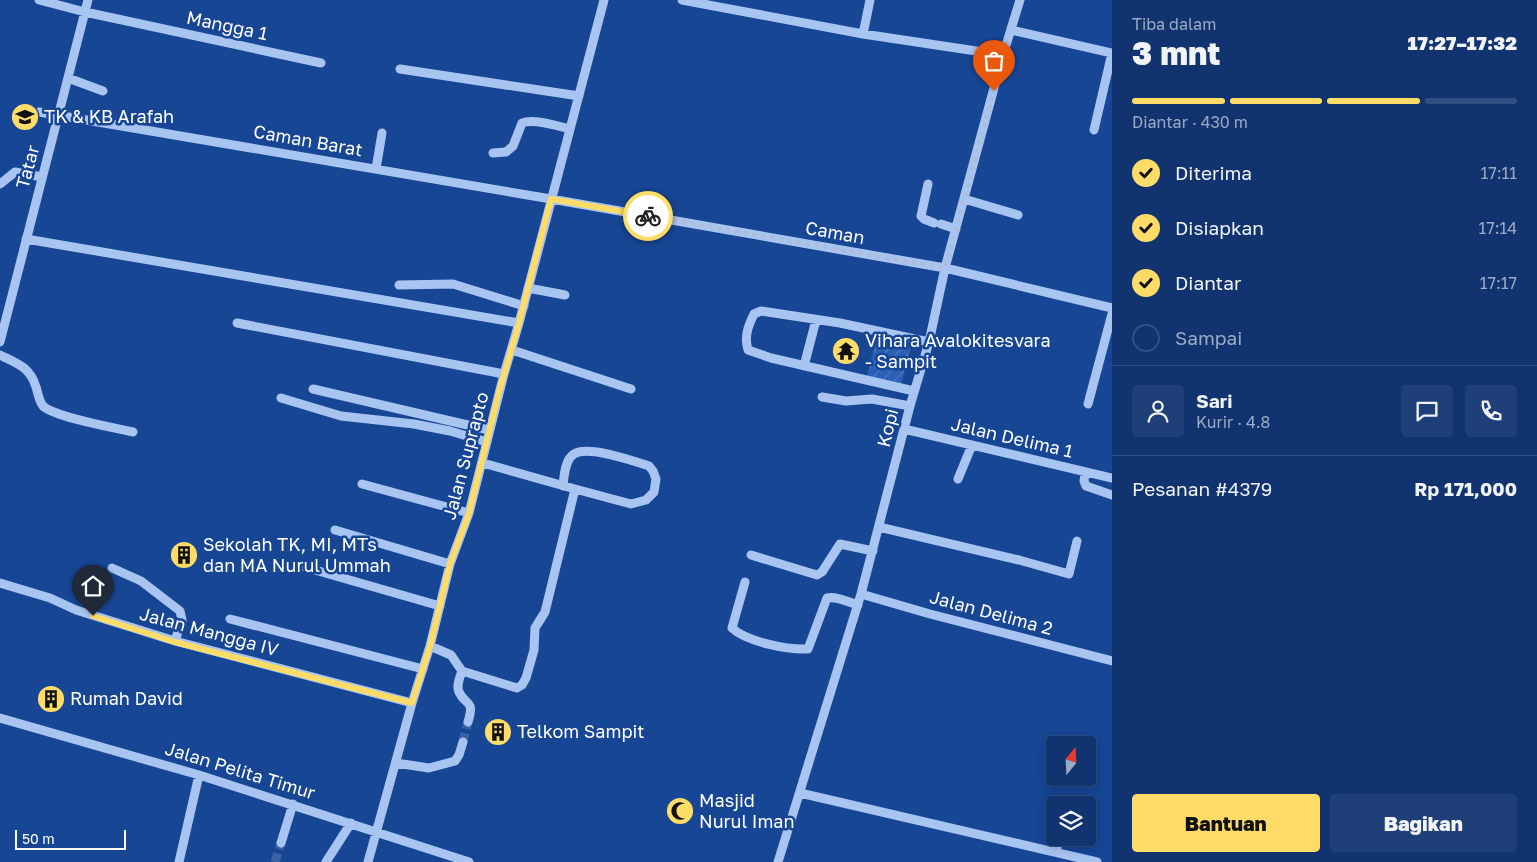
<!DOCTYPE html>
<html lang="id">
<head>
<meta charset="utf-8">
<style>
	body { margin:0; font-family:"Golos Text",sans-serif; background:#1e3f78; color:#f1f3f6; height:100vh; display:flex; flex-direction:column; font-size:19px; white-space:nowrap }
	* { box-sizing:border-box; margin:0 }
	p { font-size:16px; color:#9caac3 }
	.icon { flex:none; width:28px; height:28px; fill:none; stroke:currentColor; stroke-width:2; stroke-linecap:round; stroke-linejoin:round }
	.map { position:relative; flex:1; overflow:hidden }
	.details { display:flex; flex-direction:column; background:#113470; width:425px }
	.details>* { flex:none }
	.needle { width:32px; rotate:18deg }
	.fabs { position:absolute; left:1046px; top:736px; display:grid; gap:10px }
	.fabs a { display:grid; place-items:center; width:50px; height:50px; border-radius:5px; background:#113470; box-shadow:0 2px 12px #0003,0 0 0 1px #304f83; font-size:25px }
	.scale { position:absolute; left:15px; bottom:12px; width:111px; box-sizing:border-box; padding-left:5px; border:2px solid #fff; border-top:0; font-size:14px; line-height:18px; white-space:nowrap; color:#fff; -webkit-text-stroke:4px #174695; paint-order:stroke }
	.pin { position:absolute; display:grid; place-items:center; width:42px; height:42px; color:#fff; margin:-51px -21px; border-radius:50% 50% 50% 0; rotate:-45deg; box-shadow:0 0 5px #0007 }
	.pin .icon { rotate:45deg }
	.courier { position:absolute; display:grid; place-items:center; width:50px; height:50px; margin:-25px; border:4px solid #ffdc68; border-radius:50%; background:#fff; color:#222; box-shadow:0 1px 6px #0007 }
	.headline em { font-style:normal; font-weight:800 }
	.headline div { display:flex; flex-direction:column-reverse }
	.headline { display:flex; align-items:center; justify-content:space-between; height:85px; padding:0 20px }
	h1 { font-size:32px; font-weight:800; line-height:38px }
	.bar { display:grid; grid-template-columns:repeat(4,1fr); gap:8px 5px; align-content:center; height:60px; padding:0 20px }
	.bar i { height:6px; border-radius:4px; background:#304f83 }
	.bar .current { background:#ffdc68 }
	.bar p { grid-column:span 4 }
	.line { display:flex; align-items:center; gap:12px; padding:0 20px; border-top:1px solid #304f83 }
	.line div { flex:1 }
	.round { display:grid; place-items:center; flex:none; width:52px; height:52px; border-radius:5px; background:#1e3f78 }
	ol { padding:0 20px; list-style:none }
	li { display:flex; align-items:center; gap:15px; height:55px }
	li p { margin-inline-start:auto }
	li .icon { padding:5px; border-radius:50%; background:#ffdc68; color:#111; stroke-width:4 }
	li:last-child { color:#9caac3 }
	li i { width:28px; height:28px; border:2px solid #304f83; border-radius:50% }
	.button { display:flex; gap:10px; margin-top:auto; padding:10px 20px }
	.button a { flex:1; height:58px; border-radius:5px; background:#ffdc68; color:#111; font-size:20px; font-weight:800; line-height:58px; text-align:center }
	.button a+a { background:#1e3f78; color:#f1f3f6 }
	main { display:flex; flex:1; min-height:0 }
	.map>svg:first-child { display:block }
	.garden { fill:url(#garden-furrows) }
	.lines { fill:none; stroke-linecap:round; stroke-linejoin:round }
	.minor-tunnel { stroke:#3a62a5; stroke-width:9; stroke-dasharray:9 4.5; stroke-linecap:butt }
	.minor { stroke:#a8c4f1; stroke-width:9 }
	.done { stroke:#aebeda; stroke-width:5; stroke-dasharray:0 9 }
	.route { stroke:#ffdc68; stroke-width:6 }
	.labels { text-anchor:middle; stroke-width:5; stroke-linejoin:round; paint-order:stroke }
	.street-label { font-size:18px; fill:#fff; stroke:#174695 }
	.poi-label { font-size:18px; fill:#fff; stroke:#174695; text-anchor:start }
</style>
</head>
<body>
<main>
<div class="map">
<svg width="1112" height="862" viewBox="0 0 1112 862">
	<defs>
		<pattern id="garden-furrows" width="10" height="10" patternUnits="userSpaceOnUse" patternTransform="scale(1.25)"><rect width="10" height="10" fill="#2a5fb3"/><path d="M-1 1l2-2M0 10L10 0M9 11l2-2" fill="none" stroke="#4a77be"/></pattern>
	</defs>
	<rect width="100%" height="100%" fill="#174695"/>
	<path class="garden" d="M877,337L911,346L901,385L867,376Z"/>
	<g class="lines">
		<path class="minor-tunnel" d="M463,742L468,722
			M275,862L281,843"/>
		<path class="minor" d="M39,0L85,12L321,63
			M682,0L863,34L1003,55
			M1011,30L1112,53
			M863,34L870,0
			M400,69L579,96
			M68,78L103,91
			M39,112L551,199L945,268L1112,308
			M1094,130L1112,53
			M493,153L506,152L513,146L522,123C533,118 558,126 570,129
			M376,169L382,133
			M0,184L15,172L42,177
			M928,184L921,216L924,219L934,223
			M964,199L1018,215
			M941,224L956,229
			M26,239L519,323
			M399,285L453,284L524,306
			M528,288L565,295
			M237,323L504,374
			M0,342L88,0
			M512,350L631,389
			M0,355C18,364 30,367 36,387C38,393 39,401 43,406C54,417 115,428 133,432
			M804,366L816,320
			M313,389L489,430
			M914,391L771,358L748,350C744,337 748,326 754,314L761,311L840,323L929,342
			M822,397L846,401L872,399L910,406
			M281,398L341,416L414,424L450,431L487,442
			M1088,404L1112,314
			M904,429L1112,478
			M483,463L575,489L631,504L646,500L654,492L656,479L653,471L649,466C634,461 588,445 574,454C565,459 564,476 563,486
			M1085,472L1084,481L1086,486L1112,495
			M958,479L972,445
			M362,484L469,513
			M879,527L1019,560L1069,574L1077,541
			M335,530L450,564
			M751,555L817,575L822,572L840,544L873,551
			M301,566L440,606
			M112,568L141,581L180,611L182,620L175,641
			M745,582L732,628C747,642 788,650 808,649L827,598C837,596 848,602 858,605
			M0,583L50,598L76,610L175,641L412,703
			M861,594L930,614L1112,661
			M230,619L423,669
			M430,646L451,655L462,671L517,688L522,685L526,678L534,650L535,628L545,612L575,489
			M462,671C460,677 456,686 459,692C466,707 475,699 468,722
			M0,718L199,775L469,862
			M396,763L429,768L455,761L459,755L463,742
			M800,793L1097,862
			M281,843L293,804
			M1056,852L1059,838
			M179,862L199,775
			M326,862L351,823
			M368,862L412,703L430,646L450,564L469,513L504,374L519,323L604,0
			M778,862L861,594L910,406L929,342L945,268L1003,55L1020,0"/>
	</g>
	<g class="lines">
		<path class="done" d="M648,216L945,268L994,91"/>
		<path class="route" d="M93,616L175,642L412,703L430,646L450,564L469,513L499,392L519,323L551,199L648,216"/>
	</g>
	<defs>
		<symbol id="school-disc" viewBox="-11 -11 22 22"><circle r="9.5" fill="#ffdc68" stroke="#174695"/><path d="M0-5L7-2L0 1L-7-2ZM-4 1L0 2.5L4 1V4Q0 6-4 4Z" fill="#111"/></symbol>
		<symbol id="temple-disc" viewBox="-11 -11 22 22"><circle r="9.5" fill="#ffdc68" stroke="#174695"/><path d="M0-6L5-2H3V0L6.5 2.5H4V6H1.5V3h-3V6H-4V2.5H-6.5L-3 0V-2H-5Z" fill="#111"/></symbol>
		<symbol id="building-disc" viewBox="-11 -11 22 22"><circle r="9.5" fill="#ffdc68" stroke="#174695"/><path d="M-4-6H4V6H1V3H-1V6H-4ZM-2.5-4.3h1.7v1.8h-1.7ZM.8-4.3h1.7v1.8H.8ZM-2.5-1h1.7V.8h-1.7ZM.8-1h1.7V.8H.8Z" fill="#111"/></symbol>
		<symbol id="mosque-disc" viewBox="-11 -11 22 22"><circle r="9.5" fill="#ffdc68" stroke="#174695"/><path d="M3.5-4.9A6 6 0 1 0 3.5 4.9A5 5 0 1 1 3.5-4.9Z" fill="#111"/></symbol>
	</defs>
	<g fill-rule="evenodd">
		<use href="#school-disc" x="9" y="101" width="32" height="32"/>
		<use href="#temple-disc" x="830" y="335" width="32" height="32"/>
		<use href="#building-disc" x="168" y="539" width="32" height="32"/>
		<use href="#building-disc" x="35" y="683" width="32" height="32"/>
		<use href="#building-disc" x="482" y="716" width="32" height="32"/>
		<use href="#mosque-disc" x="664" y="795" width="32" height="32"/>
	</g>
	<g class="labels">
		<g class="street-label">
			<text transform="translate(227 26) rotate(12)" y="6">Mangga 1</text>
			<text transform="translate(308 141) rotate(10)" y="6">Caman Barat</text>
			<text transform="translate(28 167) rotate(-75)" y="6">Tatar</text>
			<text transform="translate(835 233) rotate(10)" y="6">Caman</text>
			<text transform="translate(888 428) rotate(-76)" y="6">Kopi</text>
			<text transform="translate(1012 438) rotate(13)" y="6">Jalan Delima 1</text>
			<text transform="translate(466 456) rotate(-75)" y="6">Jalan Suprapto</text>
			<text transform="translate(991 613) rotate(15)" y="6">Jalan Delima 2</text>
			<text transform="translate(209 632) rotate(15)" y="6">Jalan Mangga IV</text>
			<text transform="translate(240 771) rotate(17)" y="6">Jalan Pelita Timur</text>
		</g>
		<g class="poi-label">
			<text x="44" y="123">TK &amp; KB Arafah</text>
			<text x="865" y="347">Vihara Avalokitesvara<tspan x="865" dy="21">- Sampit</tspan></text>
			<text x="203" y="551">Sekolah TK, MI, MTs<tspan x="203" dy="21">dan MA Nurul Ummah</tspan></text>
			<text x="70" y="705">Rumah David</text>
			<text x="517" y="738">Telkom Sampit</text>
			<text x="699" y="807">Masjid<tspan x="699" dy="21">Nurul Iman</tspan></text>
		</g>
	</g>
</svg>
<div class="fabs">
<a><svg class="needle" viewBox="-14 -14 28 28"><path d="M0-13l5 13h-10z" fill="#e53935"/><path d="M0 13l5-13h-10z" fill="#9caac3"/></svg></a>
<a><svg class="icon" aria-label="layers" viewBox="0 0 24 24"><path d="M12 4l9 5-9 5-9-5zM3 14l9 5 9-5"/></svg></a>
</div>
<div class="scale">50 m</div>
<div class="pin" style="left:994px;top:91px;background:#ea580c"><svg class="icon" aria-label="bag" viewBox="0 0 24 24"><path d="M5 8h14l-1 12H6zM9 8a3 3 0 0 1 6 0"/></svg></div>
<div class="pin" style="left:93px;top:616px;background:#1f2937"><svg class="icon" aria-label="home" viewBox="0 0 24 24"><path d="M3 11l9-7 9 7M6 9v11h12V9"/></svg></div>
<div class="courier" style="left:648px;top:216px"><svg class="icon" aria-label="bike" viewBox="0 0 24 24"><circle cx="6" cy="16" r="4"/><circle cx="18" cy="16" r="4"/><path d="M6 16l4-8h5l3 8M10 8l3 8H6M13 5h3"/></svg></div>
</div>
<section class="details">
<div class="headline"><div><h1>3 mnt</h1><p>Tiba dalam</p></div><em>17:27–17:32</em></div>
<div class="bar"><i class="current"></i><i class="current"></i><i class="current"></i><i></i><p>Diantar · 430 m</p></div>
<ol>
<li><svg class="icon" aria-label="check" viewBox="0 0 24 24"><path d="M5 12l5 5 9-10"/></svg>Diterima<p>17:11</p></li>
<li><svg class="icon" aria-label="check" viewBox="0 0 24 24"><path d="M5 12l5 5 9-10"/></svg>Disiapkan<p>17:14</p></li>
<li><svg class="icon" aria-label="check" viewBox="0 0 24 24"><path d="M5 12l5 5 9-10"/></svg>Diantar<p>17:17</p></li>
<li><i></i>Sampai</li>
</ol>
<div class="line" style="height:90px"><a class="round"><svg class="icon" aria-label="person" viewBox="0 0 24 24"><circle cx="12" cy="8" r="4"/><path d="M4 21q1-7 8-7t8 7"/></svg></a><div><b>Sari</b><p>Kurir · 4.8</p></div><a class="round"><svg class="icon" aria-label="chat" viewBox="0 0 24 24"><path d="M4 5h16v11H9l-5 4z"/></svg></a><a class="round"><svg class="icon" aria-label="phone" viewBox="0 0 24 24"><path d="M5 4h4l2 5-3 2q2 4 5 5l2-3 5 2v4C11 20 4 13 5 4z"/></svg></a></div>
<div class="line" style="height:65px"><div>Pesanan #4379</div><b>Rp 171,000</b></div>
<div class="button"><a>Bantuan</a><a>Bagikan</a></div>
</section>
</main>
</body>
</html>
